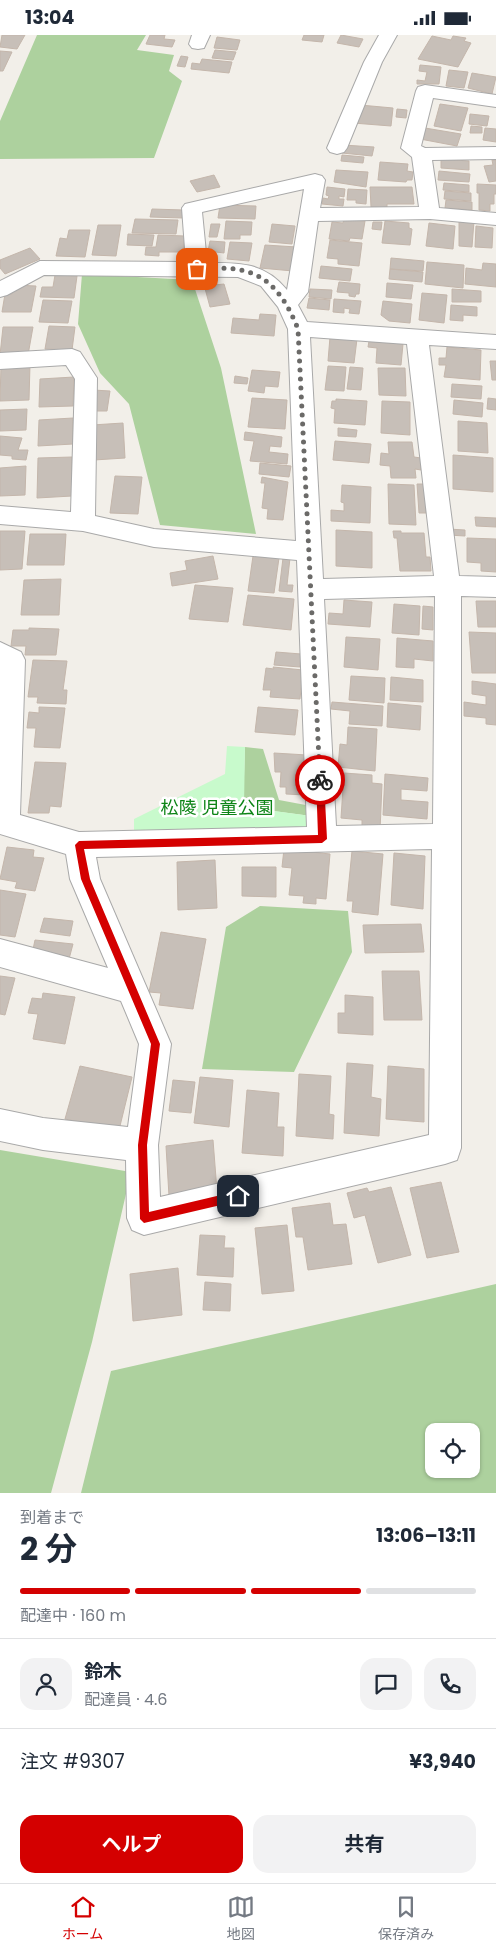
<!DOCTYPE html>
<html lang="ja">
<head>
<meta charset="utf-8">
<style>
	body { margin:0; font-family:Poppins,"Noto Sans JP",sans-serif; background:#f2f2f3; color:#1f2937; height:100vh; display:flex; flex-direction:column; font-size:19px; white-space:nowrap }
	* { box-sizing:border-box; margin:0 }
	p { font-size:16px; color:#747a83 }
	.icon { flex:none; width:28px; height:28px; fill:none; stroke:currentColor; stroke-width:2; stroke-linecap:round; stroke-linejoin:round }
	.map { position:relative; height:1458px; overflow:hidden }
	.details { display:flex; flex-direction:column; background:#fff; flex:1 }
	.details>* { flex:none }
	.buttons { position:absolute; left:425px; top:1388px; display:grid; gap:10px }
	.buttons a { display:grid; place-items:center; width:55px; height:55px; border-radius:10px; background:#fff; box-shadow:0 1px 4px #0004; font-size:25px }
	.pin { position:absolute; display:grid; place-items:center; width:42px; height:42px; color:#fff; margin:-21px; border-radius:10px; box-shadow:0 2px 8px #0006 }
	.courier { position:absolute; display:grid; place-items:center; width:50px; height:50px; margin:-25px; border:4px solid #d40000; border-radius:50%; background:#fff; color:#222; box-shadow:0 1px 6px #0007 }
	.overview em { font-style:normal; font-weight:700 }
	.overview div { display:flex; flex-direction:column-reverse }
	.overview { display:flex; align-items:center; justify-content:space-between; height:85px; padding:0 20px }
	h1 { font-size:32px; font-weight:700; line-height:38px }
	.bar { display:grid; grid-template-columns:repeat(4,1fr); gap:8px 5px; align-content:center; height:60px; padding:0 20px }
	.bar i { height:6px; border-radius:4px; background:#e0e1e3 }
	.bar .active { background:#d40000 }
	.bar p { grid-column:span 4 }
	.line { display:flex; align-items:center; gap:12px; padding:0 20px; border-top:1px solid #e0e1e3 }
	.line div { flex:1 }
	.round { display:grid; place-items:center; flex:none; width:52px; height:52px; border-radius:15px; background:#f2f2f3 }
	.action { display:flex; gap:10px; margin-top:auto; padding:10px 20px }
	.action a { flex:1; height:58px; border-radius:15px; background:#d40000; color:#fff; font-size:20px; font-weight:700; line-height:58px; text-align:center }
	.action a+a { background:#f2f2f3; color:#1f2937 }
	.status { display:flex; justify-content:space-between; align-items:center; height:35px; padding:0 25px; background:#fff; direction:ltr }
	.status svg { height:14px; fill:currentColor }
	.tabs { display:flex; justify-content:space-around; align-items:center; height:70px; border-top:1px solid #e0e1e3; background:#fff; font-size:14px; color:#747a83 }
	.tabs a { display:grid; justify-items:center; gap:2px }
	.tabs .active { color:#d40000 }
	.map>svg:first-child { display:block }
	.forest { fill:#add19e; fill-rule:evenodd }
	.park { fill:#c8facc }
	.building { fill:#c7bfb8; stroke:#c4b6ab }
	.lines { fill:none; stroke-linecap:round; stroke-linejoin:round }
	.minor-casing { stroke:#a9a9a9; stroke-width:2 }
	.minor { fill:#fff; fill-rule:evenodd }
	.route { fill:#d40000 }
	.done { stroke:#6b6a68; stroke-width:5; stroke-dasharray:0 9 }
	.labels { text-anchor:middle; stroke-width:5; stroke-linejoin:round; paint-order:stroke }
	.park-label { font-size:18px; fill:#0c8416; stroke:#fff }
</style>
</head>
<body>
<div class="status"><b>13:04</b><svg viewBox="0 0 49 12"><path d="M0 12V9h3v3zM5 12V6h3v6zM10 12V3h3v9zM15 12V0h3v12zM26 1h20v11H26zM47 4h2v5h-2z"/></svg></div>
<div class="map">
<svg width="496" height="1458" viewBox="0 0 496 1458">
	<rect width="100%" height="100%" fill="#f2efe9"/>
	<path class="forest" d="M37,0H146L137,15L174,20L169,36L182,46L154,123L0,124V86Z
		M82,239L192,245L221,333L256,499L160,490L129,369L100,338L78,289Z
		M245,712L263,714L279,765L311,771V781L243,772Z
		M260,871L348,876L352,917L294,1037L202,1034L226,892Z
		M0,1115L131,1137L92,1307L51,1458H0Z
		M496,1249V1458H81L111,1336ZM434,1396H471V1434H434Z"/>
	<path class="park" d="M227,711L245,712L244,772L311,781L312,797L134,803V784L225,739Z"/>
	<path class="building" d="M2,0H25L17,14L0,12Z
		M150,0H165L164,4L175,5L172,12L146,9Z
		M304,0H324L322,7L302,5Z
		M341,0L363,4L359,12L337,8Z
		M432,1L451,5L453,1L466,3L464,6L471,8L458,32L418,24Z
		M217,2L240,5L237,15L214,13Z
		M215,15L236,17L233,25L212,23Z
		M0,16L12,17L3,36H0Z
		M181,21L188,22L185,32L177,31Z
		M202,24L232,27L229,38L191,34L192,28L200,29Z
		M420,30L441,32L439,49H417V45L425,46L427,37L419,36Z
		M449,35L468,37L464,53L446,51Z
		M472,38L496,42L492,59L468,53Z
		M440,69L468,73L461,96L434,91Z
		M360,70L393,73L391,91L353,88Z
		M397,74L407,75L406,83L396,82Z
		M470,79L489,81L487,91L469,89Z
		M471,91L482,92V98H470Z
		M425,93L461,99L457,111L420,104Z
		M485,93L496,94V107L483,105Z
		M343,110L374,112L372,121L342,118Z
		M342,120L364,122L363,128L341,126Z
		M441,124L469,126V135L441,133Z
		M492,125H496V146L489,147L484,131L493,130Z
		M380,127L408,129L407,136L413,137L412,145H407L406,147L378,145Z
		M336,135L368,137L366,152L334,147Z
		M439,136L470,139L469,147L438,145Z
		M214,140L220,152L197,157L190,146Z
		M444,148L469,150V157L443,155Z
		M477,149L496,150V159H494V169H490V176L479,175V158H477Z
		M327,152L345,154L344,162L339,161V164H344L343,171L322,169L323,163L328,164L329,161L326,160Z
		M370,152H412L414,169H387V173L371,172Z
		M348,154L367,155L366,169L356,168V165H347Z
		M445,156L471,158V166L444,164Z
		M446,165L472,167V175L445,173Z
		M220,170L256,171L255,184L218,183Z
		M152,174L184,175L183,183L150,182Z
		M135,184L178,185L176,199L132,198Z
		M344,184L365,186L362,204L350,203L349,206L329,204L332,187L343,188Z
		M459,184L474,186L472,212L459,211Z
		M226,186L252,187L251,200H240V204H224Z
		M385,186L409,188V193L412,194L410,210L382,208Z
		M373,187H382L381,195L372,194Z
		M429,188L455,191L453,214L426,211Z
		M211,189H220L217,202H209Z
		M272,189L295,191L292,209L269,207Z
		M98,190H121L116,221L92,220Z
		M476,191L493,193L492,213L475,212Z
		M69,195H90L85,222L56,221L60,203L67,204Z
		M128,199L154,200L152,211L127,210Z
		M158,200L185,201L183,217H159V221L145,220L146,212H156Z
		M330,205L362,208L359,231L338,229V224L327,223Z
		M210,206L225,207L224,218L208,216Z
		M230,207L252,208L249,226L227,224Z
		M265,210L297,212L293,236L260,233Z
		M30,213L40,224L5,239L0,233V225Z
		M391,223L424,226L423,236L390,234Z
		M427,227L464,230L463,253L425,249Z
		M483,228L496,229V252L465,249L466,233L482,235Z
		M321,231L352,234L350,246L319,243Z
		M390,234L423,237L422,247L389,244Z
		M55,240L77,241L74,263L40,262L42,252H53Z
		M212,244L214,250L224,249L230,269L210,272L203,246Z
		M339,247L360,249L359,259H356L355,262L349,261V258L337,257Z
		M387,248L413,250L411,264L386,262Z
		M14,250L36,251L31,277H2L5,259H12Z
		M310,254L332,255L331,264L309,262Z
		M452,254L481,256V267H452Z
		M422,258L447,260L444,288L419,285Z
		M309,263L330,265L329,275L307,273Z
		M334,264L361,266L359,279L349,278L350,274L344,273V278L333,277Z
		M43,265L72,266L68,288L39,287Z
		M383,266L412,269L410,288L389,286L381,280Z
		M451,270L477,272V281L463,280V286L450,285Z
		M260,279L276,280L274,301L231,298L233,283L259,285Z
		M49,291L75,292L72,315L45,314Z
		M3,292H33L28,320H0Z
		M330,302L357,304L354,328L328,326Z
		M369,306L403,309L401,330L376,328L377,313L368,312Z
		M447,312L481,315L480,345L444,342L446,330H439V323H446Z
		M490,326H496V345H492Z
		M30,329L29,365L0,366L1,330Z
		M328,331L346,332L344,356L325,355Z
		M350,332L363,333L361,355L347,354Z
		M378,333H405L406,361L379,360Z
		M252,335L280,337L278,352L265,351L264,358L248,356Z
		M235,341L248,343L247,349L234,348Z
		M74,342L73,371L39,372L40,344Z
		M452,349L482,351L481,364L451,362Z
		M93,355L110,356L107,376H90Z
		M252,363L287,365L285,394L248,392Z
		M488,363L496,364V375L487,374Z
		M336,364L367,366L365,390L334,388L335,374L331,373L332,366H336Z
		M454,365L483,368L482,382L453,379Z
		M382,366L410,367V400L381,398Z
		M27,374L26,395L0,396V375Z
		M73,383V409L38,411L39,385Z
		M458,386L487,388L488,418L458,416Z
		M123,388L125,423L94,425L92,390Z
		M338,393L357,395L356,402L338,401Z
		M245,397L282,402L281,412L270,411L269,417L288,419L287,429L250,426L254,406L244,405Z
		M0,401L22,403L18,415H28L26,425L12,424V421L0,420Z
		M335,406L371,409L369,428L333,425Z
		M388,407H412L414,422L421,423V435L415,434L416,443H391L390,431L380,430L381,418L389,419Z
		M453,420L493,423V457L453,454Z
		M72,422V461L37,463L38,423Z
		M260,428L291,431L289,442L259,439Z
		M26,431L25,460L0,461V433Z
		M115,441L142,442L138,479L110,478Z
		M262,442L288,447L283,485L267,484L268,474L262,473L265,448H261Z
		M388,449L414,450L416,490L389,489Z
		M417,449H425L426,478H419Z
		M342,450L371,452L370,488L331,486V475L344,476V468L341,467Z
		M475,482L496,483V492L476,491Z
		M448,494L465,495V501L448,500Z
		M336,495L372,497V533L336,531Z
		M0,496H25L22,534L0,535Z
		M393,496H401V498H424L426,522H430L431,536H400L397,503H394Z
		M30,499H66L64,530H27Z
		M467,503L496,504V537L481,536V528L467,527Z
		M213,521L218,544L172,551L170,538L187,535L185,526Z
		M253,521L279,523L274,558L248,556Z
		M283,523H290L287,550H293L292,557L279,556Z
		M61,544L59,580H21L24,545Z
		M195,550L233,553L228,587L189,584Z
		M248,560L294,564L291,595L243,590Z
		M344,565L372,567L370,592L328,589L329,578L343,579Z
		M476,566H496V592H478Z
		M394,569L420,571L419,600L392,598Z
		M423,571L433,572V595L422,594Z
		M29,593L59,594L56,620H25L26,611H11L13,595H29Z
		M469,597L496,598V638H472Z
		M346,602L380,604L378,635L344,632Z
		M397,603L433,606V626L414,624V633L396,632Z
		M276,617L301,619L300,632L274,630Z
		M33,625L67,626L63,655H67L66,669L37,668L38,662H28Z
		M273,632L303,635L300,664L270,662L271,655H263L266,633L274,634Z
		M351,641L385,643L384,668L349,665Z
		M391,642L423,645V667L390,665Z
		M472,646L496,649V690L486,689V683L464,681V667L486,670V661L472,659Z
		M332,667L383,671L382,691L349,689L350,676L331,674Z
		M388,668L421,671L420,695L387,692Z
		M39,672L65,673L60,713L34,712L36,693H27L29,677L39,678Z
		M258,672L298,675L295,700L255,697Z
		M348,692L377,694L375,736L338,732L340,709L347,710Z
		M274,718L307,720L305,760L286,759V752H280L281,737H275Z
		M35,727L66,728L61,772L50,771L49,778H28Z
		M344,738L372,740V748L382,749L380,796L362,795V785L341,783Z
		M385,739L428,743L427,756L401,754V765L428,767L427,784L383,780Z
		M7,812L34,815L33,822L44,823L35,856L15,853L17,847L0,844Z
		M284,814L330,819L326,864L316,863V869L303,868L304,861L289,860L292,833L282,832Z
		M352,816L383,819L378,880L352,877L353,866H347Z
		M394,818L425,821L423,874L391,870Z
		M215,825L217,873L178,875L177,827Z
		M242,832H276V862L242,861Z
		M0,855L26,859L15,902L0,900Z
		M44,883L73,886L70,901L40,897Z
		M421,889L424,917L365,918L363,890Z
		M161,897L206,904L193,974L159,970L161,958L149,957Z
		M35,905L73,909L69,924L32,919Z
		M382,936H419L422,985H384Z
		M0,941L15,943L5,980L0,979Z
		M43,958L75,962L65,1009L33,1004L38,979L28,978L32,963L42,964Z
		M345,960L373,962V1000L338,998V978H345Z
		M347,1028L373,1030L371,1062L381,1064L379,1101L344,1098Z
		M80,1031L132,1042L119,1095L65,1084Z
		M388,1031L424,1034V1087L386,1084Z
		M299,1039L331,1041L329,1079L334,1080L333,1104L296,1101Z
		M200,1042L233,1045L229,1092L194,1088Z
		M173,1045L195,1047L191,1078L169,1076Z
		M247,1055L279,1058L277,1092H284L283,1121L242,1118Z
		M213,1105L217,1156L169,1161L166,1111Z
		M441,1147L459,1217L427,1223L410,1153Z
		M391,1152L411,1220L378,1228L365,1180L354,1183L347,1158L367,1153L369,1157Z
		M330,1168L333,1190L346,1189L352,1229L308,1235L303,1202H296L292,1173Z
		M287,1190L294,1256L262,1259L255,1193Z
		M200,1200L225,1201L224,1213H234L233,1242L197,1240Z
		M178,1233L182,1280L133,1286L130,1239Z
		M205,1247L231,1249L230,1276L203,1275Z"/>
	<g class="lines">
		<defs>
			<path id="minor" d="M192,0H210L204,13L198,14L192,13L189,9Z
				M379,0H397L382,27L347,113L344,117L337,119L330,117L327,113L364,27Z
				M425,50L496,60V72L433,63L421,111L425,113L496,112V124L432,125L439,173L496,178V190L430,184L318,186L308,257L298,270L307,287L496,300V314L429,310L459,541L496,542V562L461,561V1113L457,1125L445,1129L144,1200L132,1195L127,1183L126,1125L43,1115L0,1106V1074L43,1083L128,1092L139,1009L121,966L0,932V904L108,933L70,844L66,819L0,799V607L21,617L25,625L20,780L79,797L307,792L297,525L154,512L83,496L0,489V471L71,477L75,344L66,330L0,334V318L72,314L80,317L97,343L95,481L154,494L296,506L288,294L278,272L261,251L238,242L44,240L7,260L0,262V246L40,226L186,227L182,173L185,169L315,139L322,141L325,145L320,173L419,172L412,122L401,113L416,56L418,52ZM304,154L287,255C264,227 240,228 207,228L202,177ZM310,302L407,309L434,541L323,544ZM435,561L433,789L336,791L324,564ZM432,814L429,1100L160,1162L158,1110L171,1009L100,844L96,822Z"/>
		</defs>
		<use href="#minor" class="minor-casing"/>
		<use href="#minor" class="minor"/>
	</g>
	<path class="route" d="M320,741L324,745L327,804L322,808L84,814L90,844L160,1009L147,1110L149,1177L238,1156L243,1161L238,1166L144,1188L140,1184L138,1110L151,1009L81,844L75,810L79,806L318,800L316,745Z"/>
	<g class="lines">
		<path class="done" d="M197,234C211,234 227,232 241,235C272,241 287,267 298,294L320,745"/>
	</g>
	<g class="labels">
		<g class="park-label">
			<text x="217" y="779">松陵 児童公園</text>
		</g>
	</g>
</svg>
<div class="buttons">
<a><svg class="icon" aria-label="locate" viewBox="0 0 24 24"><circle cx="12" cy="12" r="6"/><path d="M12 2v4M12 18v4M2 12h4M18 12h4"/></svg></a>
</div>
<div class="pin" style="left:197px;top:234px;background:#ea580c"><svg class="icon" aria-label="bag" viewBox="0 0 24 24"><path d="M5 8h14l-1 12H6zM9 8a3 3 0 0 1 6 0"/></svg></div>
<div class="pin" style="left:238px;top:1161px;background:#1f2937"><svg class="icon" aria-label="home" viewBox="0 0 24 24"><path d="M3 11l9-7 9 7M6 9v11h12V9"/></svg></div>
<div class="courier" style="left:320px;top:745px"><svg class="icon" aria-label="bike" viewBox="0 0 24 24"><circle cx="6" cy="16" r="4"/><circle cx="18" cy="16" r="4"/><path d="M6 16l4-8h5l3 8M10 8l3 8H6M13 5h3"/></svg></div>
</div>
<section class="details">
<div class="overview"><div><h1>2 分</h1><p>到着まで</p></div><em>13:06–13:11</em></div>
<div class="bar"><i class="active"></i><i class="active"></i><i class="active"></i><i></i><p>配達中 · 160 m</p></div>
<div class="line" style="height:90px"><a class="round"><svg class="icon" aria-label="person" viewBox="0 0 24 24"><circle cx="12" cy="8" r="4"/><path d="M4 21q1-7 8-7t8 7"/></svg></a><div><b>鈴木</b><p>配達員 · 4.6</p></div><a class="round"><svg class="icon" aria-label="chat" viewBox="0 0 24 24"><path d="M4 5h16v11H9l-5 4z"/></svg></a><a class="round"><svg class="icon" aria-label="phone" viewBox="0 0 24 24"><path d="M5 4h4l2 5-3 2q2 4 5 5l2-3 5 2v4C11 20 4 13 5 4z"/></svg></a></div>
<div class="line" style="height:65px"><div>注文 #9307</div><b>¥3,940</b></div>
<div class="action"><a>ヘルプ</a><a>共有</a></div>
</section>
<nav class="tabs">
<a class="active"><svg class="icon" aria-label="home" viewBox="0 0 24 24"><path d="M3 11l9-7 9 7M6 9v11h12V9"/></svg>ホーム</a>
<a><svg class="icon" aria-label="map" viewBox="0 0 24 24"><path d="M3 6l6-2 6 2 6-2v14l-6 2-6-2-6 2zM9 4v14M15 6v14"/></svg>地図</a>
<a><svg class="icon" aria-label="saved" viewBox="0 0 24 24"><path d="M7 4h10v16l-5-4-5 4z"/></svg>保存済み</a>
</nav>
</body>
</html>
